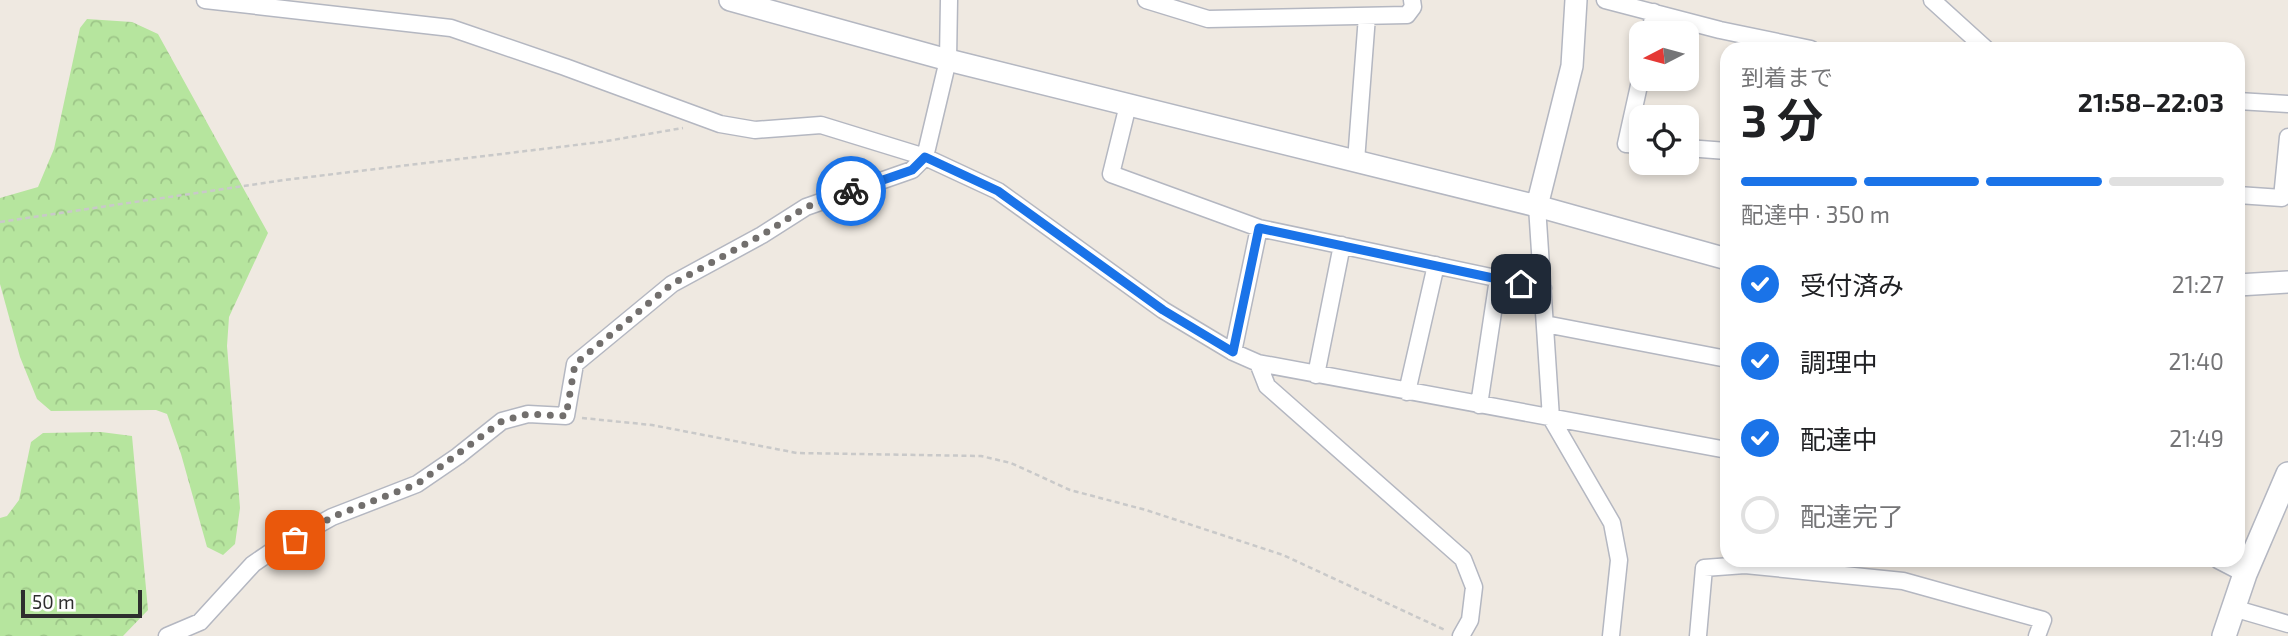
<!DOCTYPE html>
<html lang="ja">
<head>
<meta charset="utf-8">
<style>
	body { margin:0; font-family:"Exo 2","Noto Sans JP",sans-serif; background:#f2f2f2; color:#202124; height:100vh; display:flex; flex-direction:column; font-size:26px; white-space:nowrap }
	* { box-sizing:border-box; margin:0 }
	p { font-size:23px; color:#757577 }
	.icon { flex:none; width:38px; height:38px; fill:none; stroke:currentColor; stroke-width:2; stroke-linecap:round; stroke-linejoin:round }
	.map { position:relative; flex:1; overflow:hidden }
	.sheet { position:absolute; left:1720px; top:42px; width:525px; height:525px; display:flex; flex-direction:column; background:#fff; border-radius:21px; box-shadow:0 4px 10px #0003 }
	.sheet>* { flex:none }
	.needle { width:46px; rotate:264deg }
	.fabs { position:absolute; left:1629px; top:21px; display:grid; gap:14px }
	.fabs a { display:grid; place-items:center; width:70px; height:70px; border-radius:14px; background:#fff; box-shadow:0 4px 10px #0003; font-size:35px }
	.scale { position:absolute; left:21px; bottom:18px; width:121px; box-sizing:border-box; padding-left:7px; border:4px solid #2e2e2e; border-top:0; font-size:19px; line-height:24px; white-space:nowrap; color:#2e2e2e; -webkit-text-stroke:5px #fff; paint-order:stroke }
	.pin { position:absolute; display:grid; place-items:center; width:60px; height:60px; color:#fff; margin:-30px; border-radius:14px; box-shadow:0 4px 10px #0006 }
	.courier { position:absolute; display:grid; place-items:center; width:70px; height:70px; margin:-35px; border:5px solid #1a73e8; border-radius:50%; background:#fff; color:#222; box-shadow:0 2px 9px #0007 }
	.summary em { font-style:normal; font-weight:700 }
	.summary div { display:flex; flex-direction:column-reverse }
	.summary { display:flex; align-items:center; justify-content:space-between; height:119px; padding:0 21px }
	h1 { font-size:46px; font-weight:700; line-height:52px }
	.bar { display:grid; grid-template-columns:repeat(4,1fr); gap:10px 7px; align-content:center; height:84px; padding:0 21px }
	.bar i { height:9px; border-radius:5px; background:#e0e0e0 }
	.bar .selected { background:#1a73e8 }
	.bar p { grid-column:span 4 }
	ol { padding:0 21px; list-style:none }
	li { display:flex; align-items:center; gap:21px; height:77px }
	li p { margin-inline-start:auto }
	li .icon { padding:7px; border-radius:50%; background:#1a73e8; color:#fff; stroke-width:4 }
	li:last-child { color:#757577 }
	li i { width:38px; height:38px; border:4px solid #e0e0e0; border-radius:50% }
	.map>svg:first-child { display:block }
	.forest { fill:url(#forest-crowns) }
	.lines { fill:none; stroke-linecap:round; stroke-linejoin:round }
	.minor-casing { stroke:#b4b7c1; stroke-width:19 }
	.tertiary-casing { stroke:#b4b7c1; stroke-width:24 }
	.secondary-casing { stroke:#b4b7c1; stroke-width:26 }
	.path { stroke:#c9c9c9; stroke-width:2.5; stroke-dasharray:5 3.5; stroke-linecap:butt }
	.minor { stroke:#fff; stroke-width:16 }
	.tertiary { stroke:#fff; stroke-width:21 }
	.secondary { stroke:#fff; stroke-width:23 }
	.done { stroke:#726f6d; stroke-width:7; stroke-dasharray:0 12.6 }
	.route { stroke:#1a73e8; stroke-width:9 }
</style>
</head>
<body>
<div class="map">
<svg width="2288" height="636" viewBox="0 0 2288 636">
	<defs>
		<pattern id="forest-crowns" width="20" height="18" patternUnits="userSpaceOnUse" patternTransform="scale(1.75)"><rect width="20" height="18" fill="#b6e59e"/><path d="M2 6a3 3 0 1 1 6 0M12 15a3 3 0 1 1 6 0" fill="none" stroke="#9dc588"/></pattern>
	</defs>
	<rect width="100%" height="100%" fill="#efe9e1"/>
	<path class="forest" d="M87,19L132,22L158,34L268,233L229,317L227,346L240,508L235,544L223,555L207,547L181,454L167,414L156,410L51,411L37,399L20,357L0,284V198L38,187L54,149L80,28Z
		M101,432L132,436L148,610L123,636H0V518L7,516L19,500L31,442L43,433Z"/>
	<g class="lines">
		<defs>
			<path id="minor" d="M205,0L451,28L565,67L720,124L755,130L821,125L925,157L998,191L1163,310L1233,352L1258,363L1727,450
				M1146,0L1208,19L1407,15L1413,7L1412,0
				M1605,0L1720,30L1811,49
				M1932,0L1986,49
				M1650,33L1654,12
				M1642,72L1626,144L1642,145
				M2238,101L2288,104
				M1128,105L1111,174L1259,228L1543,288
				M1687,148L1727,151
				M1356,161L1367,16
				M2238,195L2282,198L2288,137
				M1537,206L1551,418L1612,523L1619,560L1611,636
				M1545,324L1727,359
				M1233,352L1259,228
				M1258,363L1267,386L1463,559L1474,587L1470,620L1461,636
				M1316,375L1342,245
				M1407,392L1436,265
				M1479,405L1498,279
				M2218,560L2245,574
				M2233,608L2288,624
				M167,636L200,622L253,564L275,549L332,517L417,484L458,456L502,421L528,414L566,416L575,364L672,284L762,235L806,207L912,170L925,157L948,60L949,0
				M1698,636L1704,568L1745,565L1903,581L2043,620L2037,636"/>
			<path id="tertiary" d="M730,0L948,60L1537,206L1727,259
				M1537,206L1572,66L1576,0
				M2238,285L2288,282"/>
			<path id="secondary" d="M2224,636L2245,574L2288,474"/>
		</defs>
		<use href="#minor" class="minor-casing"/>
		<use href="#tertiary" class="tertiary-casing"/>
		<use href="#secondary" class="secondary-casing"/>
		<path class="path" d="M0,222L284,180L601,142L683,128
			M582,418L652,425L797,453L981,456L1011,463L1070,490L1146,510L1283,555L1445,630"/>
		<use href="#minor" class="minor"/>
		<use href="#tertiary" class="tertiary"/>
		<use href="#secondary" class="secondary"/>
	</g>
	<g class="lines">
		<path class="done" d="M295,540L332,517L417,484L502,421L528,414L566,416L575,364L672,284L762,235L806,207L851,191"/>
		<path class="route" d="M851,191L912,170L925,157L998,191L1163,310L1233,352L1259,228L1521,284"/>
	</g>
</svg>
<div class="fabs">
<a><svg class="needle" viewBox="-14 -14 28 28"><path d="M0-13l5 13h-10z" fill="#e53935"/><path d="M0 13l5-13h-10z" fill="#757577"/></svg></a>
<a><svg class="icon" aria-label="locate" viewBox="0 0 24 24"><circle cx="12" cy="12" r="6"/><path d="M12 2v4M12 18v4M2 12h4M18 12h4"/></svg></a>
</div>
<div class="scale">50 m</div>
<div class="pin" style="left:295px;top:540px;background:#ea580c"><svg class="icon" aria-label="bag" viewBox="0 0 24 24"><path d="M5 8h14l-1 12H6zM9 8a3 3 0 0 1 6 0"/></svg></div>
<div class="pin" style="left:1521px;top:284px;background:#1f2937"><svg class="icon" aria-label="home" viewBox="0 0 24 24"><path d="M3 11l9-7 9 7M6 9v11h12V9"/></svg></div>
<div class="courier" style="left:851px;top:191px"><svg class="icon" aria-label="bike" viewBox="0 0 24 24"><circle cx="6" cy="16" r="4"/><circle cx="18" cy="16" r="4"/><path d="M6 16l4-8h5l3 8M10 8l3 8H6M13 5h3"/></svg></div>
<section class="sheet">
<div class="summary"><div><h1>3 分</h1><p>到着まで</p></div><em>21:58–22:03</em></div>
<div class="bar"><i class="selected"></i><i class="selected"></i><i class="selected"></i><i></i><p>配達中 · 350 m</p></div>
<ol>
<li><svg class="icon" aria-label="check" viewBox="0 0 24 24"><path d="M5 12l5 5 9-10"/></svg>受付済み<p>21:27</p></li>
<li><svg class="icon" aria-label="check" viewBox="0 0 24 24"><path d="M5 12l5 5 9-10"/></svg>調理中<p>21:40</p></li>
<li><svg class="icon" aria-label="check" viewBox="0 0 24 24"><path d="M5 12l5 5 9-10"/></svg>配達中<p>21:49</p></li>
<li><i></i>配達完了</li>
</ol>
</section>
</div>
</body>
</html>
